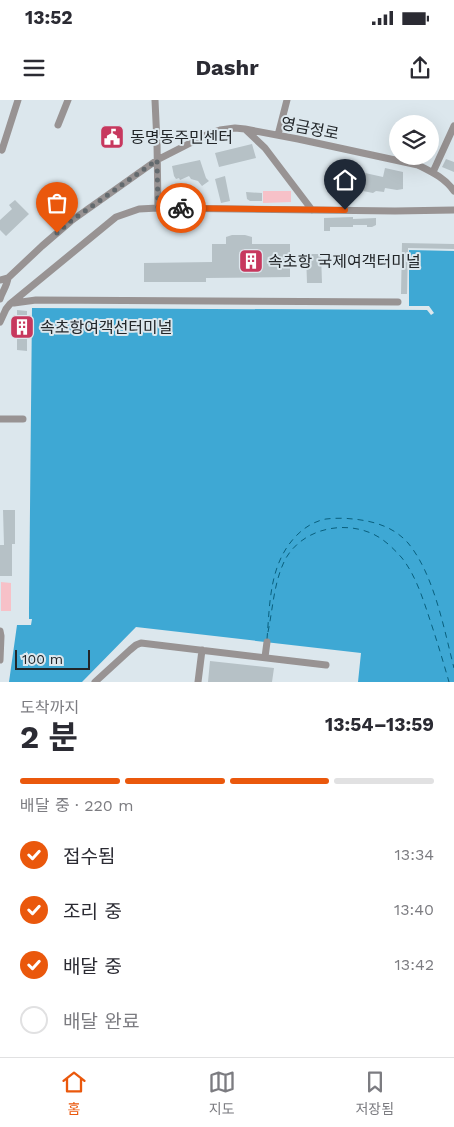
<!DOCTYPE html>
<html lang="ko">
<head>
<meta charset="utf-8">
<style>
	body { margin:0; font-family:"Work Sans","Noto Sans KR",sans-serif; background:#f7f7f7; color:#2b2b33; height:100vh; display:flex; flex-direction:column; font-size:19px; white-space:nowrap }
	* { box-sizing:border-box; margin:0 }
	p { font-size:16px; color:#7c7c81 }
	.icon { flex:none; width:28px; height:28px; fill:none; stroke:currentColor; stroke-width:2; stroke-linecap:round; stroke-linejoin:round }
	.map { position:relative; height:582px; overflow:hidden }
	.sheet { display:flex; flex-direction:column; background:#fff; flex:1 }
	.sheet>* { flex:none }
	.fabs { position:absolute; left:389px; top:15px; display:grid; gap:10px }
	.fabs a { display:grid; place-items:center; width:50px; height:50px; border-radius:50%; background:#fff; box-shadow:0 5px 20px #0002; font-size:25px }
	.scale { position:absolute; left:15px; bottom:12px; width:75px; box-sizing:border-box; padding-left:5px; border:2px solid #222629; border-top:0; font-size:14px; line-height:18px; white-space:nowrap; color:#222629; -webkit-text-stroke:4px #dce7ed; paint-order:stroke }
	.pin { position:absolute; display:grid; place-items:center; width:42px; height:42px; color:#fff; margin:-51px -21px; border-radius:50% 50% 50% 0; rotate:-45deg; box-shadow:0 0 5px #0007 }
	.pin .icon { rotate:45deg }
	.courier { position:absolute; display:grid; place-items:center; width:50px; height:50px; margin:-25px; border:4px solid #ea580c; border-radius:50%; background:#fff; color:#222; box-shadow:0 1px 6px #0007 }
	.overview em { font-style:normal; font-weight:700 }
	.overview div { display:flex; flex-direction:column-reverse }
	.overview { display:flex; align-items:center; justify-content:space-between; height:85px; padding:0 20px }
	h1 { font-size:32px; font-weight:700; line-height:38px }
	.bar { display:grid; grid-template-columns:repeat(4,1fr); gap:8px 5px; align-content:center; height:60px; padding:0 20px }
	.bar i { height:6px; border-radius:4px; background:#e1e1e2 }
	.bar .selected { background:#ea580c }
	.bar p { grid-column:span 4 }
	ol { padding:0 20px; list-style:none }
	li { display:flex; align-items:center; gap:15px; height:55px }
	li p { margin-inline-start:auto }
	li .icon { padding:5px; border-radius:50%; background:#ea580c; color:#fff; stroke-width:4 }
	li:last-child { color:#7c7c81 }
	li i { width:28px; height:28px; border:2px solid #e1e1e2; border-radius:50% }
	.status { display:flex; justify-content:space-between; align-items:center; height:35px; padding:0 25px; background:#fff; direction:ltr }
	.status svg { height:14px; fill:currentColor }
	header { display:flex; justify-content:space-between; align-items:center; height:65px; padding:0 20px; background:#fff; font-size:22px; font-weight:700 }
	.tabs { display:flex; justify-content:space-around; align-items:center; height:70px; border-top:1px solid #e1e1e2; background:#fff; font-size:14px; color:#7c7c81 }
	.tabs a { display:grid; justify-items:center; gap:2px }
	.tabs .selected { color:#ea580c }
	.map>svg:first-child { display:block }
	.green { fill:#f7c1c8 }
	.water { fill:#3ea8d4 }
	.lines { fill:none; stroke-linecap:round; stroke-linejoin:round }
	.ferry { stroke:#095f7d; stroke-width:1; stroke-dasharray:6 5; stroke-linecap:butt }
	.building { fill:#b6c1c6 }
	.minor { stroke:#989393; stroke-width:7 }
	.done { stroke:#636a6e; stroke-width:5; stroke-dasharray:0 9 }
	.route { stroke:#ea580c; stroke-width:6 }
	.labels { text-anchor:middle; stroke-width:4; stroke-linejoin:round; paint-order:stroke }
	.street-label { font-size:16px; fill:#222629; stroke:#dce7ed }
	.poi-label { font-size:16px; fill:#222629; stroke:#dce7ed; text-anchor:start }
</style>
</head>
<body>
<div class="status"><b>13:52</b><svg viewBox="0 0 49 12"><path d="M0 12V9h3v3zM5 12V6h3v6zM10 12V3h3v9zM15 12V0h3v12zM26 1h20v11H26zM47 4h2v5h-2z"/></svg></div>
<header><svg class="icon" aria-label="menu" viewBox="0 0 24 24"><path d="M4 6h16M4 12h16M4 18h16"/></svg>Dashr<svg class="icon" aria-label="share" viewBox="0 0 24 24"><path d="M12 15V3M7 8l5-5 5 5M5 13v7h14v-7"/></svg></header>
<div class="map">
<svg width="454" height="582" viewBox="0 0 454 582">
	<rect width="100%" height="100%" fill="#dce7ed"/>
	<path class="green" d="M263,91H291V102L263,103Z
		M1,482L11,483V511H1Z"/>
	<path class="water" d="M409,150L454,151V582H358L361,553L136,527L82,582H9L17,525H31L32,519H29V509L32,208L427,210L431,215L434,213L429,206H409Z"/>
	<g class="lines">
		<path class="ferry" d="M268,532C273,508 274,480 286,458C303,429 343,420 373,434C384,439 394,449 402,458C416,476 423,499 430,520C437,541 443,561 449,582
			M267,539C270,503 269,463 297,435C305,427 315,421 326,419C335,418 345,418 353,419C374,421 394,427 408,443C434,474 444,529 454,568"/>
	</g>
	<path class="building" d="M252,44L256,58L219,67L215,53Z
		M446,59L454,62V72L442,67Z
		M200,60L206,78L209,81L202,86L198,81L191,79L189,76L180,80L179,78L176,79L174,76L172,66Z
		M385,68L403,72V89L397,90L385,88L384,92L376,91L373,93L358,90L362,74L365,73L383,77Z
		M225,76L230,101L221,103L215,79Z
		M246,92L262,93V101H250L247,99Z
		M15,100L29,114L6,136L0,130V120L12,109L9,105Z
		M353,117V119L376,118V125L372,127H367V125H353V127H330V131H324V118Z
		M232,135H245L252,137V144H290V177L206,178V182H144V163L212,162V144H226V137Z
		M402,143L454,144V149L408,148L407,194H401Z
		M306,154H321L322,183H307Z
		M17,210L27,211V251L17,250V238H15V232H17Z
		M3,410H15V444H12V476H0V445H4Z
		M210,561L274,568L272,582H208Z"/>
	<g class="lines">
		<path class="minor" d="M155,0L157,43L158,108
			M58,25L68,0
			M246,30L265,48L312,110
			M278,35L287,0
			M0,49L2,50L18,0
			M433,72L454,26
			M0,180L8,178L42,146L71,121L157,60L208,34L220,30L235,28L245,29L298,39L418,65C432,72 445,78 454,91
			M0,199C2,192 7,186 8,178
			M14,203L36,200L398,202
			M0,222L6,209L10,204L116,117L139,109L158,108L395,111L454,110
			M0,319H23
			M0,531L1,536L0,560
			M265,557L267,542
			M95,582L130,550L136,545L141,543L326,565
			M198,582L202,550"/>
	</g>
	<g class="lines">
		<path class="done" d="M57,133L71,121L157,60L158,108H181"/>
		<path class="route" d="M181,108L345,110"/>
	</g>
	<defs>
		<symbol id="civic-square" viewBox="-11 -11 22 22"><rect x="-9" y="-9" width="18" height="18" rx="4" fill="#c7385e" stroke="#dce7ed"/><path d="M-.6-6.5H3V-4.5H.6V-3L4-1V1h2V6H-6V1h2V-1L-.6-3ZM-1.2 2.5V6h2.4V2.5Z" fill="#fff"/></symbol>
		<symbol id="building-square" viewBox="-11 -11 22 22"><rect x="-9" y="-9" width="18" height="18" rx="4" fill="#c7385e" stroke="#dce7ed"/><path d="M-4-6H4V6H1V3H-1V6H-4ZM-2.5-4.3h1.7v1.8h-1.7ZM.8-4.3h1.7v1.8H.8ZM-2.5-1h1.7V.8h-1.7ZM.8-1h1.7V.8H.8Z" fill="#fff"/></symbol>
	</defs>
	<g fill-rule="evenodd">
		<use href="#civic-square" x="98" y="23" width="28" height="28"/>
		<use href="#building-square" x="237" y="147" width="28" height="28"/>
		<use href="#building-square" x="8" y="213" width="28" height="28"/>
	</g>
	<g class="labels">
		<g class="street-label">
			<text transform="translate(310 28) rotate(11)" y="6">영금정로</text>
		</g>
		<g class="poi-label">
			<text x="130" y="43">동명동주민센터</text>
			<text x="268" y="167">속초항 국제여객터미널</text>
			<text x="40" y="233">속초항여객선터미널</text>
		</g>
	</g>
</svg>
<div class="fabs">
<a><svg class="icon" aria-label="layers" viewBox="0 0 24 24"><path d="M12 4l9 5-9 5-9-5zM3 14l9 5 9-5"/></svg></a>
</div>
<div class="scale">100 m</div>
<div class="pin" style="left:57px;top:133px;background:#ea580c"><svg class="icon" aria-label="bag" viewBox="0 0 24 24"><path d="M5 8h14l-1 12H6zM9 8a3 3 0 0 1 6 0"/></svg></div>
<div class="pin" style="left:345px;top:110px;background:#1f2937"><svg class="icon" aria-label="home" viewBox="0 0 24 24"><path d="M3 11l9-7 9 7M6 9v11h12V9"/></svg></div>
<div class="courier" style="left:181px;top:108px"><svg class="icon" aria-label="bike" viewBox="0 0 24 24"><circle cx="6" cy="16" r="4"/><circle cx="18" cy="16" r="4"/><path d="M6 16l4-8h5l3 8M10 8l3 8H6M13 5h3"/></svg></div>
</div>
<section class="sheet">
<div class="overview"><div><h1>2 분</h1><p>도착까지</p></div><em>13:54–13:59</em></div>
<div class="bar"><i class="selected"></i><i class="selected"></i><i class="selected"></i><i></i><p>배달 중 · 220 m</p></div>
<ol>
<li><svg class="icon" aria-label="check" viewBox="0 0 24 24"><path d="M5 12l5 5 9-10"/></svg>접수됨<p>13:34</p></li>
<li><svg class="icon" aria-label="check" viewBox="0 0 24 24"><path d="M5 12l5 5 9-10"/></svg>조리 중<p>13:40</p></li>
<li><svg class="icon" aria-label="check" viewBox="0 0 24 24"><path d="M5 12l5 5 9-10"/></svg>배달 중<p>13:42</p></li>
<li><i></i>배달 완료</li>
</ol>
</section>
<nav class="tabs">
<a class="selected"><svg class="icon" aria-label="home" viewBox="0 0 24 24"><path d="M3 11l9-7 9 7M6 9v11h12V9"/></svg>홈</a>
<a><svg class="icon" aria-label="map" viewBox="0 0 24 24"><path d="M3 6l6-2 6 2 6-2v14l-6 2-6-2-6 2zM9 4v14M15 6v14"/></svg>지도</a>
<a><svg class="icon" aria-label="saved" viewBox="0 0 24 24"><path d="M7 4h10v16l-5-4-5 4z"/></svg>저장됨</a>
</nav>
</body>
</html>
